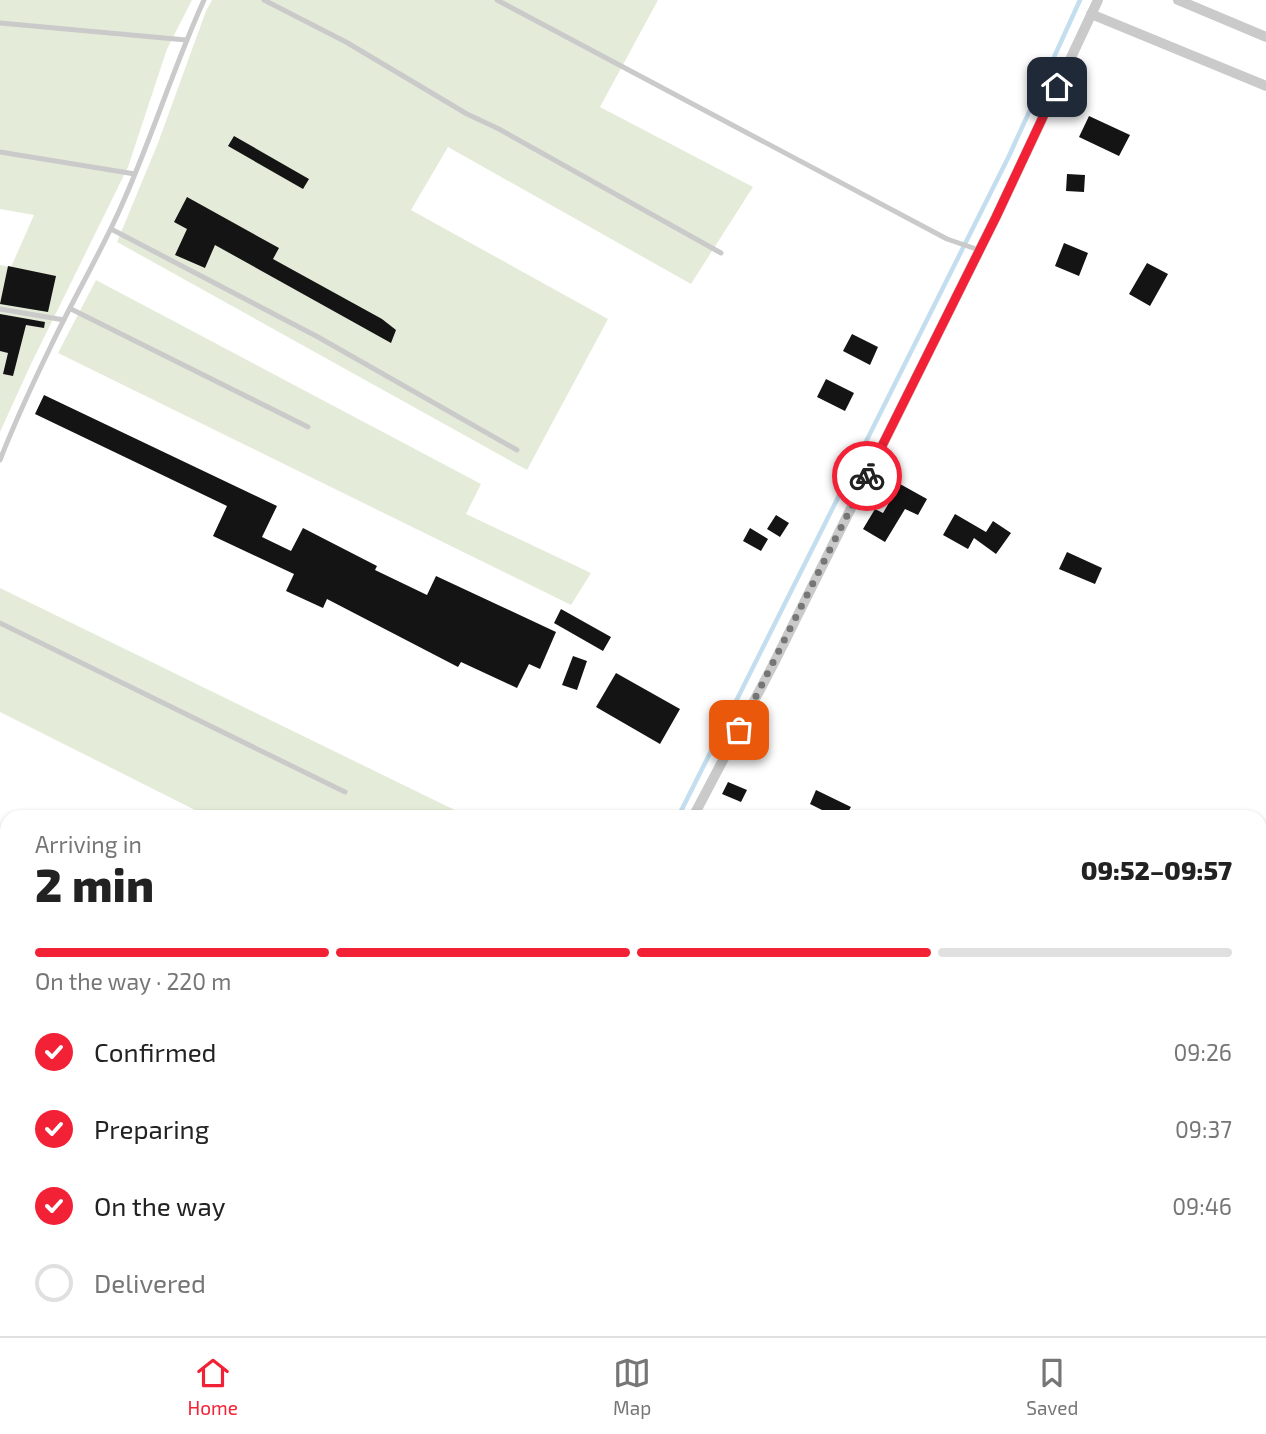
<!DOCTYPE html>
<html lang="en">
<head>
<meta charset="utf-8">
<style>
	body { margin:0; font-family:"Exo 2",sans-serif; background:#f6f6f6; color:#222; height:100vh; display:flex; flex-direction:column; font-size:26px; white-space:nowrap }
	* { box-sizing:border-box; margin:0 }
	p { font-size:23px; color:#767676 }
	.icon { flex:none; width:38px; height:38px; fill:none; stroke:currentColor; stroke-width:2; stroke-linecap:round; stroke-linejoin:round }
	.map { position:relative; flex:1; overflow:hidden }
	.sheet { position:absolute; left:0px; top:810px; width:1267px; height:527px; display:flex; flex-direction:column; background:#fff; border-radius:21px 21px 0 0; box-shadow:0 2px 5px #0004 }
	.sheet>* { flex:none }
	.pin { position:absolute; display:grid; place-items:center; width:60px; height:60px; color:#fff; margin:-30px; border-radius:14px; box-shadow:0 4px 10px #0006 }
	.courier { position:absolute; display:grid; place-items:center; width:70px; height:70px; margin:-35px; border:5px solid #f22135; border-radius:50%; background:#fff; color:#222; box-shadow:0 2px 9px #0007 }
	.head em { font-style:normal; font-weight:800 }
	.head div { display:flex; flex-direction:column-reverse }
	.head { display:flex; align-items:center; justify-content:space-between; height:119px; padding:0 35px }
	h1 { font-size:46px; font-weight:800; line-height:52px }
	.bar { display:grid; grid-template-columns:repeat(4,1fr); gap:10px 7px; align-content:center; height:84px; padding:0 35px }
	.bar i { height:9px; border-radius:5px; background:#e0e0e0 }
	.bar .selected { background:#f22135 }
	.bar p { grid-column:span 4 }
	ol { padding:0 35px; list-style:none }
	li { display:flex; align-items:center; gap:21px; height:77px }
	li p { margin-inline-start:auto }
	li .icon { padding:7px; border-radius:50%; background:#f22135; color:#fff; stroke-width:4 }
	li:last-child { color:#767676 }
	li i { width:38px; height:38px; border:4px solid #e0e0e0; border-radius:50% }
	.tabs { display:flex; justify-content:space-around; align-items:center; height:98px; border-top:2px solid #e0e0e0; background:#fff; font-size:19px; color:#767676 }
	.tabs a { display:grid; justify-items:center; gap:4px }
	.tabs .selected { color:#f22135 }
	.map>svg:first-child { display:block }
	.green { fill:#e4ecd9 }
	.lines { fill:none; stroke-linecap:round; stroke-linejoin:round }
	.stream { stroke:#c3deee; stroke-width:4.5 }
	.building { fill:#141414 }
	.lane { stroke:#cacaca; stroke-width:5 }
	.street { stroke:#cacaca; stroke-width:10 }
	.done { stroke:#767676; stroke-width:7; stroke-dasharray:0 12.6 }
	.route { stroke:#f22135; stroke-width:9 }
</style>
</head>
<body>
<div class="map">
<svg width="1266" height="1336" viewBox="0 0 1266 1336">
	<rect width="100%" height="100%" fill="#fff"/>
	<path class="green" d="M0,0H192L167,49L128,167L31,364L0,432V265L11,267L34,215L0,209Z
		M212,0H658L600,107L753,187L691,284L448,147L411,210L608,319L527,470L117,242L158,143L206,11Z
		M96,280L481,484L466,514L591,573L571,605L58,353Z
		M0,588L469,817H209L0,712Z
		M0,893L7,896V951L0,964Z
		M0,1193L7,1196V1315L0,1332Z"/>
	<g class="lines">
		<path class="stream" d="M678,817L1009,156L1080,0
			M402,1336L405,1330"/>
	</g>
	<path class="building" d="M1089,116L1130,135L1119,156L1079,137Z
		M234,136L309,179L303,189L228,146Z
		M1067,174L1085,175L1084,192L1066,191Z
		M187,197L279,248L273,259L382,319L396,330L391,343L215,245L205,268L175,255L187,229L174,222Z
		M1064,243L1088,253L1079,276L1055,266Z
		M1147,263L1168,274L1150,306L1129,294Z
		M8,266L56,276L48,312L0,304Z
		M0,314L45,322L44,328L26,325L13,376L3,374L8,353L0,351Z
		M852,334L878,347L870,365L843,351Z
		M826,379L854,393L845,411L817,397Z
		M44,395L277,506L262,537L291,551L303,528L377,566L375,570L427,595L436,576L556,632L540,669L529,664L517,688L461,662L458,667L327,599L323,608L286,591L294,574L213,536L227,506L35,414Z
		M900,484L927,499L918,515L905,509L885,542L863,529L875,509L883,513Z
		M955,514L986,532L993,521L1011,533L996,554L974,538L968,549L943,535Z
		M776,515L789,523L780,537L767,529Z
		M750,528L768,539L761,551L743,541Z
		M1067,552L1102,568L1095,584L1059,569Z
		M561,609L611,637L603,651L554,623Z
		M573,656L587,661L577,690L562,685Z
		M616,673L680,709L660,744L596,707Z
		M728,782L747,790L741,802L722,794Z
		M816,790L851,807L845,817H841L829,810L828,813L810,804Z"/>
	<g class="lines">
		<path class="lane" d="M264,0L346,42L467,114L499,129L721,253
			M497,0L947,239L979,250
			M0,23L186,40
			M0,152L135,174
			M111,229L318,337L517,450
			M0,309L64,320
			M71,309L308,427
			M0,460C15,422 32,385 50,348C72,301 99,256 120,209C151,141 173,68 204,0
			M0,623L345,792"/>
		<path class="street" d="M1178,0L1266,37
			M1091,14L1266,86
			M693,817L773,665L996,217L1098,0
			M420,1336L423,1330"/>
	</g>
	<g class="lines">
		<path class="done" d="M739,730L867,476"/>
		<path class="route" d="M867,476L996,217L1057,87"/>
	</g>
</svg>
<div class="pin" style="left:739px;top:730px;background:#ea580c"><svg class="icon" aria-label="bag" viewBox="0 0 24 24"><path d="M5 8h14l-1 12H6zM9 8a3 3 0 0 1 6 0"/></svg></div>
<div class="pin" style="left:1057px;top:87px;background:#1f2937"><svg class="icon" aria-label="home" viewBox="0 0 24 24"><path d="M3 11l9-7 9 7M6 9v11h12V9"/></svg></div>
<div class="courier" style="left:867px;top:476px"><svg class="icon" aria-label="bike" viewBox="0 0 24 24"><circle cx="6" cy="16" r="4"/><circle cx="18" cy="16" r="4"/><path d="M6 16l4-8h5l3 8M10 8l3 8H6M13 5h3"/></svg></div>
<section class="sheet">
<div class="head"><div><h1>2 min</h1><p>Arriving in</p></div><em>09:52–09:57</em></div>
<div class="bar"><i class="selected"></i><i class="selected"></i><i class="selected"></i><i></i><p>On the way · 220 m</p></div>
<ol>
<li><svg class="icon" aria-label="check" viewBox="0 0 24 24"><path d="M5 12l5 5 9-10"/></svg>Confirmed<p>09:26</p></li>
<li><svg class="icon" aria-label="check" viewBox="0 0 24 24"><path d="M5 12l5 5 9-10"/></svg>Preparing<p>09:37</p></li>
<li><svg class="icon" aria-label="check" viewBox="0 0 24 24"><path d="M5 12l5 5 9-10"/></svg>On the way<p>09:46</p></li>
<li><i></i>Delivered</li>
</ol>
</section>
</div>
<nav class="tabs">
<a class="selected"><svg class="icon" aria-label="home" viewBox="0 0 24 24"><path d="M3 11l9-7 9 7M6 9v11h12V9"/></svg>Home</a>
<a><svg class="icon" aria-label="map" viewBox="0 0 24 24"><path d="M3 6l6-2 6 2 6-2v14l-6 2-6-2-6 2zM9 4v14M15 6v14"/></svg>Map</a>
<a><svg class="icon" aria-label="saved" viewBox="0 0 24 24"><path d="M7 4h10v16l-5-4-5 4z"/></svg>Saved</a>
</nav>
</body>
</html>
